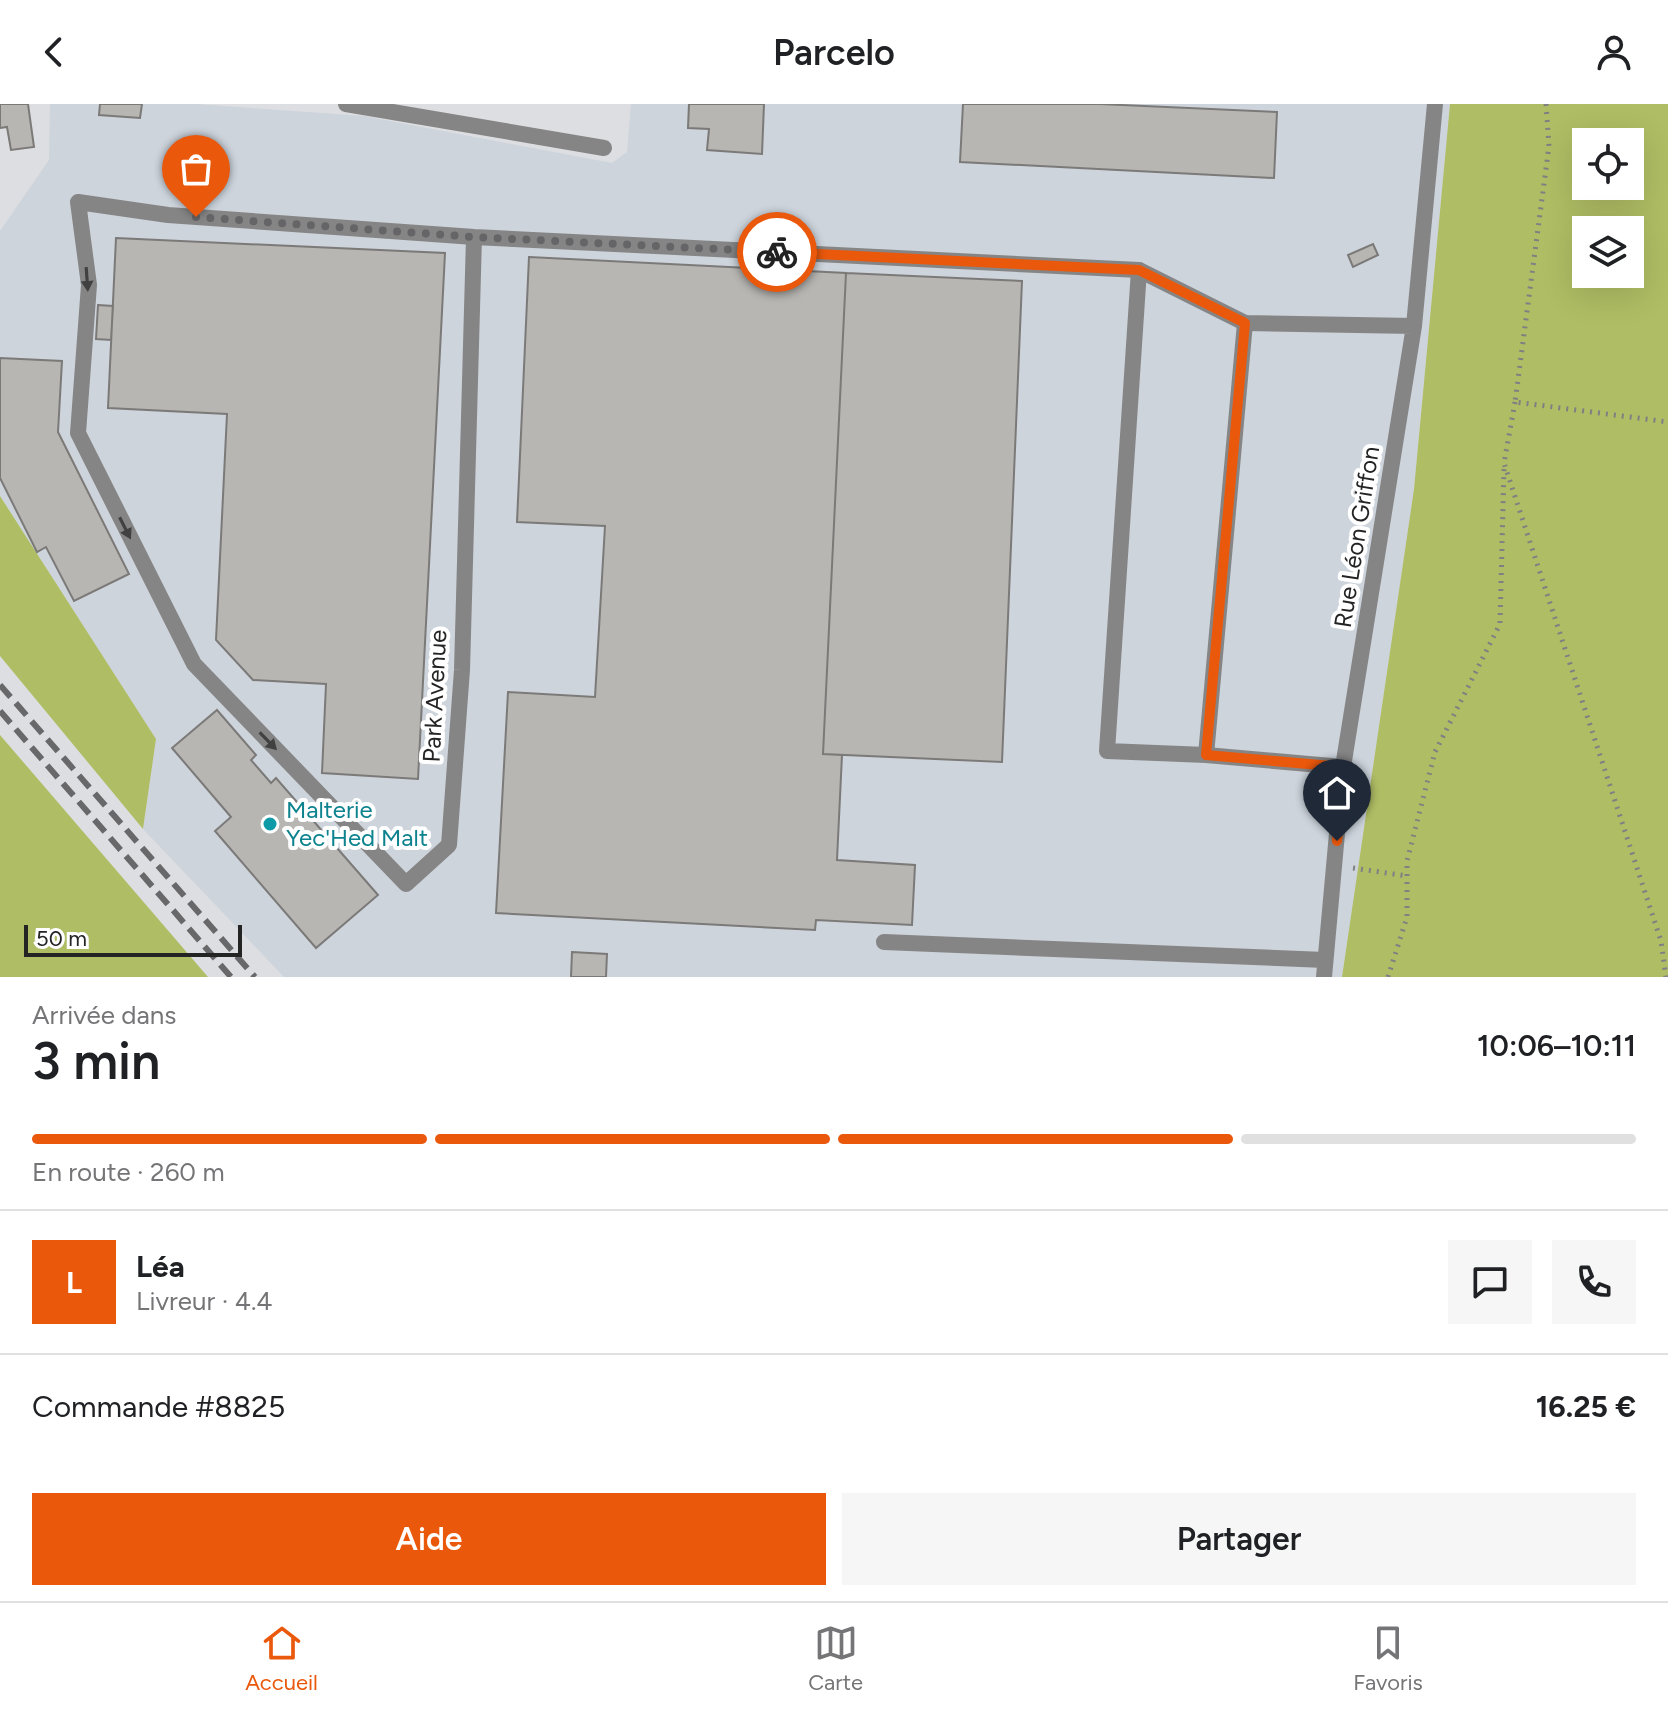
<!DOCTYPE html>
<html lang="fr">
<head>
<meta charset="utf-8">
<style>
	body { margin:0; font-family:Figtree,sans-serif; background:#f6f6f6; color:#202124; height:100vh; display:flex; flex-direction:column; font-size:30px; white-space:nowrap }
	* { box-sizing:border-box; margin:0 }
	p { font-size:26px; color:#757577 }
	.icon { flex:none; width:44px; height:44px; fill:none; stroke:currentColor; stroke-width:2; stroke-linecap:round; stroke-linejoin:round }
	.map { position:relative; height:873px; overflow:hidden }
	.sheet { display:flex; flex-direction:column; background:#fff; flex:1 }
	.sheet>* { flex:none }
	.buttons { position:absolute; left:1572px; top:24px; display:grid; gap:16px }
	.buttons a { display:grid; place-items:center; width:72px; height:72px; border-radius:0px; background:#fff; box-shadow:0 8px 32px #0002; font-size:40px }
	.scale { position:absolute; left:24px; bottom:20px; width:218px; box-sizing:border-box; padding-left:8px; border:4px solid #242425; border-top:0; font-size:22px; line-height:28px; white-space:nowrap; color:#242425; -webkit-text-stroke:6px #fff; paint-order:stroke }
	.pin { position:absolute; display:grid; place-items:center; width:68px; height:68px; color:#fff; margin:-82px -34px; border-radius:50% 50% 50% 0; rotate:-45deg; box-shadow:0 0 8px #0007 }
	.pin .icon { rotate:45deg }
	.courier { position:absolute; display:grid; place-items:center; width:80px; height:80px; margin:-40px; border:6px solid #ea580c; border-radius:50%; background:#fff; color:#222; box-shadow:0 2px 10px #0007 }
	.overview em { font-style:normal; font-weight:600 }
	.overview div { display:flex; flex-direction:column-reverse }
	.overview { display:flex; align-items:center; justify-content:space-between; height:136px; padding:0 32px }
	h1 { font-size:52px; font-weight:600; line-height:60px }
	.bar { display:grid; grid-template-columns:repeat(4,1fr); gap:12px 8px; align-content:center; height:96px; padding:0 32px }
	.bar i { height:10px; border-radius:6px; background:#e0e0e0 }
	.bar .selected { background:#ea580c }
	.bar p { grid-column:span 4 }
	.line { display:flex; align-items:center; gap:20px; padding:0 32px; border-top:2px solid #e0e0e0 }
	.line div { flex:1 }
	.round { display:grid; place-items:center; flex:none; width:84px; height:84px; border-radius:0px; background:#f6f6f6 }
	.action { display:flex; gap:16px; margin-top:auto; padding:16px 32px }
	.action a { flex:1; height:92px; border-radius:0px; background:#ea580c; color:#fff; font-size:32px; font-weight:600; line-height:92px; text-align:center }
	.action a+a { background:#f6f6f6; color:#202124 }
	header { display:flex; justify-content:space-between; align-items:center; height:104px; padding:0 32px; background:#fff; font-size:36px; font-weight:600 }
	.menu { display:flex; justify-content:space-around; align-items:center; height:112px; border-top:2px solid #e0e0e0; background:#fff; font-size:22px; color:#757577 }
	.menu a { display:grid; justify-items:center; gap:4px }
	.menu .selected { color:#ea580c }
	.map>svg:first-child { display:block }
	.built { fill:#cdd4dc }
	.green { fill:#afbd64; fill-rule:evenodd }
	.building { fill:#b7b6b3; stroke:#7c7a78; stroke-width:2 }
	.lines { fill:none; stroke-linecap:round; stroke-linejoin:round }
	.path { stroke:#808082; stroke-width:5; stroke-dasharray:2 6; stroke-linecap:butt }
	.service { stroke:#868585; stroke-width:16 }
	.minor { stroke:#868585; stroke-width:16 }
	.rail { stroke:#68686a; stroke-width:6; stroke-dasharray:16 8; stroke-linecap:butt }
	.oneway { fill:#414142 }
	.done { stroke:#656567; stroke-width:8; stroke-dasharray:0 14.4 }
	.route { stroke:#ea580c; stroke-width:10 }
	.culture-dot { fill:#0f9aa8; stroke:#fff; stroke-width:3 }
	.labels { text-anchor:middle; stroke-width:8; stroke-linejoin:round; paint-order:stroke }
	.street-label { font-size:24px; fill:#242425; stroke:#fff }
	.culture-label { font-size:24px; fill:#0d838f; stroke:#fff; text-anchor:start }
</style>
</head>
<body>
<header><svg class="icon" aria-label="back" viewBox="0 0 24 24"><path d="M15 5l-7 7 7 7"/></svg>Parcelo<svg class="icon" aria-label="person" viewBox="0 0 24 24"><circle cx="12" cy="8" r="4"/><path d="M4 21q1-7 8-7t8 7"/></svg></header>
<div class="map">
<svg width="1668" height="873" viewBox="0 0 1668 873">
	<rect width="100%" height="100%" fill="#dddee1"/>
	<path class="built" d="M50,0H195L364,12L612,59L627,48L631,0H1450L1414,385L1342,873H284L143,725L156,635L0,392V127L49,56Z"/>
	<path class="green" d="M1450,0H1668V873H1342L1414,385ZM1630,38V82H1586V38ZM1630,126V170H1586V126Z
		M0,392L156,635L143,725L0,552Z
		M0,631L208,873H0Z"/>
	<path class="building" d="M0,0H28L34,43L11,46L7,23L0,24Z
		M100,0H142L140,14L99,11Z
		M689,0H764L762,50L707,46L709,25L688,24Z
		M963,0H1100L1277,8L1274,74L960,58Z
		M116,134L445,149L418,675L322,669L326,580L253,576L216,536L227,310L108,304Z
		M1373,140L1378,151L1353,163L1348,151Z
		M529,153L846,169L823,650L842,651L837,756L915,761L912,821L816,816L815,826L496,809L508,588L595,593L605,422L517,418Z
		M846,169L1022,177L1002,658L823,650Z
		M98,201L113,202L111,236L96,235Z
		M0,254L62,257L58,328L129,470L74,497L46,443L37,448L0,374Z
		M217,606L256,651L251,656L271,679L276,674L378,791L316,844L215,727L231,713L172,644Z
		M572,848L607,850L606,873H571Z"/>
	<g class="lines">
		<path class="path" d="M1546,0L1549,42L1515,298L1668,318
			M1515,298L1504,359L1661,837L1666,873
			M1353,764L1407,772
			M1388,873L1407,813V757L1435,648L1500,520L1504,364"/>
		<path class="service" d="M1139,166L1107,647L1206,651L1245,219
			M1206,651L1343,663
			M884,838L1325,856"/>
		<path class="minor" d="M346,0L604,44
			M474,133L462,566L449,741L406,780L194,560L78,329L89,181L78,98L168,111L474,133L1139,166L1245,219L1414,222
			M1324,873L1343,663L1414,222L1435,0"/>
		<path class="rail" d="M0,581L255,873
			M0,607L231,873"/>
	</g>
	<defs><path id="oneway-solid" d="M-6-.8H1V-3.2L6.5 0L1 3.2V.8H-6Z" transform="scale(2)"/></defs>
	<g class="oneway">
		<use href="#oneway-solid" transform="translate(87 175) rotate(86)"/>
		<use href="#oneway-solid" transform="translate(125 424) rotate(63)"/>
		<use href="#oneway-solid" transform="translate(268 637) rotate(46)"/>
	</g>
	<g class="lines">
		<path class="done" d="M196,113L474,133L777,148"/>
		<path class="route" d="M777,148L1139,166L1245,219L1206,651L1343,663L1337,737"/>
	</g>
	<circle class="culture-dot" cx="270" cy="720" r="8"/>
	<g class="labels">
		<g class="street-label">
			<text transform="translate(1357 433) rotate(-81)" y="8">Rue Léon Griffon</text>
			<text transform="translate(435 592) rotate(-87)" y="8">Park Avenue</text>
		</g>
		<g class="culture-label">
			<text x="286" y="714">Malterie<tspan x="286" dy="28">Yec'Hed Malt</tspan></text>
		</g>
	</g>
</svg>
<div class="buttons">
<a><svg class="icon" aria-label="locate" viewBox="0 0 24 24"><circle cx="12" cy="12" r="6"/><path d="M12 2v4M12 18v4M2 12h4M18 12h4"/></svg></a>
<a><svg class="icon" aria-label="layers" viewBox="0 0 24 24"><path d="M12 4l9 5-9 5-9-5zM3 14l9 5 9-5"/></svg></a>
</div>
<div class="scale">50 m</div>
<div class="pin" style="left:196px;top:113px;background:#ea580c"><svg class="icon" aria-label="bag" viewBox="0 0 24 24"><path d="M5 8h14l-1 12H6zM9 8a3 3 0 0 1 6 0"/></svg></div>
<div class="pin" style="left:1337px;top:737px;background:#1f2937"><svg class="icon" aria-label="home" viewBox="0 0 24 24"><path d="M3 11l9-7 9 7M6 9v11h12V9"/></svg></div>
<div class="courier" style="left:777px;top:148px"><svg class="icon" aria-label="bike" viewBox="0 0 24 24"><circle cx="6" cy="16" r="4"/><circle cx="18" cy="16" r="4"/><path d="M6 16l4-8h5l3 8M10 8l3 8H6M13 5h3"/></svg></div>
</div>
<section class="sheet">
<div class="overview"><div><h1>3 min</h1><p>Arrivée dans</p></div><em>10:06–10:11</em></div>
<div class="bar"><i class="selected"></i><i class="selected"></i><i class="selected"></i><i></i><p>En route · 260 m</p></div>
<div class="line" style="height:144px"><b class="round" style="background:#ea580c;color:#fff">L</b><div><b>Léa</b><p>Livreur · 4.4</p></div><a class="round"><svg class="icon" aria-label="chat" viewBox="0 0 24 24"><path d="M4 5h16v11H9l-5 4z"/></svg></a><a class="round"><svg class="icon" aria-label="phone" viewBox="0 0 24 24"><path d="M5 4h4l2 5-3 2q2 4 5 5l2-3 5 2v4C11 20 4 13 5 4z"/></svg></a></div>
<div class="line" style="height:104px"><div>Commande #8825</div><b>16.25 €</b></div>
<div class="action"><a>Aide</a><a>Partager</a></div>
</section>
<nav class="menu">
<a class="selected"><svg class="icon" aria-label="home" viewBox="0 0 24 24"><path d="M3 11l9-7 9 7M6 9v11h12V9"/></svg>Accueil</a>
<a><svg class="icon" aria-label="map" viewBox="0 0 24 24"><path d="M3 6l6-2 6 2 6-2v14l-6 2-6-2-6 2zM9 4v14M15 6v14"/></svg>Carte</a>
<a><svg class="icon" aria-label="saved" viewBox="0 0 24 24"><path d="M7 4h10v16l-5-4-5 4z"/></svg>Favoris</a>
</nav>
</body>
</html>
